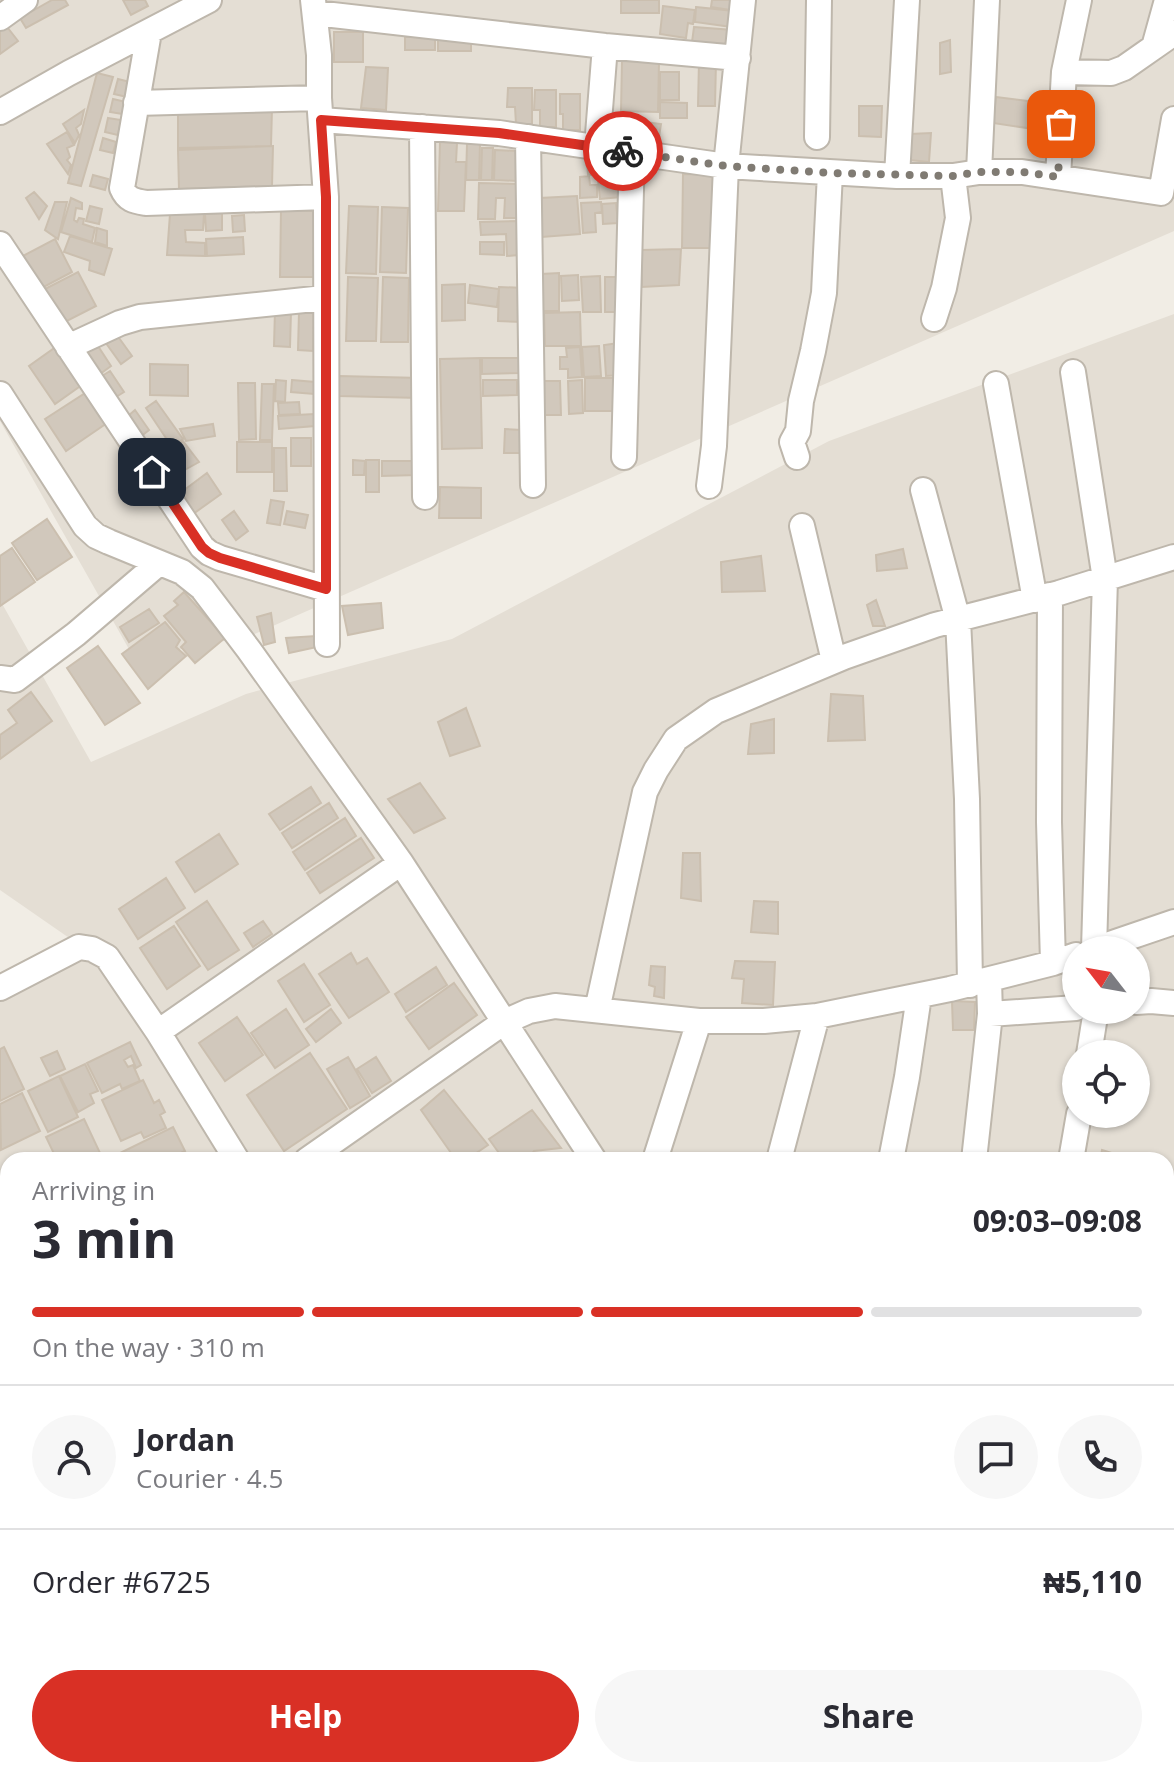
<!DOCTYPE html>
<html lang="en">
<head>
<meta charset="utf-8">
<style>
	body { margin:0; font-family:"Open Sans",sans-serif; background:#f7f7f7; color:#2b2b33; height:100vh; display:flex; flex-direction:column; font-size:30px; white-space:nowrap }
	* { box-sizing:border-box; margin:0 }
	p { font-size:26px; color:#7c7c81 }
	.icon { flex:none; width:44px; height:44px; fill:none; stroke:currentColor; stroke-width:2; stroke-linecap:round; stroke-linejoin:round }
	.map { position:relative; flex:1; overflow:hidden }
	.details { position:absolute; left:0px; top:1152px; width:1174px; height:626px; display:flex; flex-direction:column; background:#fff; border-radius:24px 24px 0 0; box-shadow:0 2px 6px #0004 }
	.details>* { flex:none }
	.needle { width:52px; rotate:301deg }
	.controls { position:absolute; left:1062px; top:936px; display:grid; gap:16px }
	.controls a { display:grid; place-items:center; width:88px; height:88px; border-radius:50%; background:#fff; box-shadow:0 2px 6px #0004; font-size:40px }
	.pin { position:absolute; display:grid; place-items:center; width:68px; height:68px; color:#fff; margin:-34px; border-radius:16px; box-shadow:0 4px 12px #0006 }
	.courier { position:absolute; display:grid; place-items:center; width:80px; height:80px; margin:-40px; border:6px solid #d93025; border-radius:50%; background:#fff; color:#222; box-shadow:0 2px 10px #0007 }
	.overview em { font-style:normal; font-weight:700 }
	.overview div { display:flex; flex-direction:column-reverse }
	.overview { display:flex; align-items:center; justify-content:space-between; height:136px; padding:0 32px }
	h1 { font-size:52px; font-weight:700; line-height:60px }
	.bar { display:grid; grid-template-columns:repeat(4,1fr); gap:12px 8px; align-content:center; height:96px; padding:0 32px }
	.bar i { height:10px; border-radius:6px; background:#e1e1e2 }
	.bar .active { background:#d93025 }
	.bar p { grid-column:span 4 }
	.line { display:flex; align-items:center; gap:20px; padding:0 32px; border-top:2px solid #e1e1e2 }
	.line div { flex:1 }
	.round { display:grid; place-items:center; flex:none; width:84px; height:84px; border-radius:42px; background:#f7f7f7 }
	.action { display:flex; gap:16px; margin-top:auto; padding:16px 32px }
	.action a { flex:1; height:92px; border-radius:48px; background:#d93025; color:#fff; font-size:32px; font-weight:700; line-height:92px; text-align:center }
	.action a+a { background:#f7f7f7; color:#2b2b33 }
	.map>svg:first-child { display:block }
	.residential { fill:#e4ded4; fill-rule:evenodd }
	.building { fill:#d1c8bc; stroke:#cbbfaf; stroke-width:2 }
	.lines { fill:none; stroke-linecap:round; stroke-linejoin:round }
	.minor-casing { stroke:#beb7ac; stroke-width:28 }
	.minor { stroke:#fff; stroke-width:24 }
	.done { stroke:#807b73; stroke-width:8; stroke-dasharray:0 14.4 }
	.route { stroke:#d93025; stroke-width:10 }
</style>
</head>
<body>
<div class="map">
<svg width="1174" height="1777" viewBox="0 0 1174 1777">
	<rect width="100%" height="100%" fill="#f1ede5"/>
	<path class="residential" d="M0,0H1174V231L250,636L134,658L0,421Z
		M1174,314V1777H9L0,1755V990L75,942L0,890V600L91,762L246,694L452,639L829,441ZM1076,950H1136V1010H1076ZM1076,1054H1136V1114H1076ZM8,1160H1166V1770H8Z"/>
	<path class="building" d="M52,0H65L68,5L26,28L20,18Z
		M123,0H145L148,6L131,15Z
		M621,0H659V13H621Z
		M712,0H731L730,10L711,7Z
		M663,6L695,10L693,24L688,23L686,38L660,34Z
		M696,7L734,11L732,27L695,22Z
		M4,23L18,41L0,54V26Z
		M694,27L733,30L731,46L692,42Z
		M334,32H363V62H334Z
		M405,37H435V50H405Z
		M438,38H471V51H438Z
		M950,40L951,72L940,74V43Z
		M622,61L659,62L658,112L621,111Z
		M699,61H716L715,106H698Z
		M366,67L388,68L386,110L361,108Z
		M660,72H679V100H660Z
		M97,73L113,77L81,186L68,183Z
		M118,79L130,82L127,97L114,94Z
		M508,88H532V124H516L515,107H507Z
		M535,90H556V127H540V110H534Z
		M560,94H580V130H563V114H560Z
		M996,97L1035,102L1034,129L993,123Z
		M113,99L126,102L123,114L110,112Z
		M660,102L687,103V118H660Z
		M859,106H882L881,137L859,136Z
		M272,108L271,146L178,148V111Z
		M84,110L81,124L76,128L79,135L75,143L63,124Z
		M108,118L121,120L118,135L105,132Z
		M630,120L661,124L658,143L627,139Z
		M67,132L74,145L67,148L70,157L67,160L71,165L68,174L47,144Z
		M931,133L929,162L909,160L910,134Z
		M103,138L116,142L113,153L100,150Z
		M440,142L457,143L456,162H466L464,211H438Z
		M467,144H480L479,180H466Z
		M273,146L272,186L179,189L178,150Z
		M482,148H493L492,180H481Z
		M495,150L518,151L517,181L494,180Z
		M601,161L602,174L588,175L587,162Z
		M683,174L722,175L721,248H682Z
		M93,175L108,179L105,190L90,186Z
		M589,176L590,185H597V197L580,198V177Z
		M620,179L621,197L600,199L598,180Z
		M479,183L520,184L519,218H504L505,198H496L495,219H478Z
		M34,192L47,206L39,219L26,198Z
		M577,196L580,234L542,237L540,198Z
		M71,198L82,203V209L76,208L74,220L77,222L79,218L84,219L83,224L95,228L92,242L61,232Z
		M55,202H67L58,239L45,230Z
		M601,202L602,212L595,213L596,232L583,233L581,203Z
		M616,203L618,223L603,224L602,204Z
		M90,206L102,209L99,224L86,221Z
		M349,206L378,207L376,274L346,273Z
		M382,207L408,208L406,273L380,272Z
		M281,210L319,211L317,277H280Z
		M222,213V230L206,231L205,214Z
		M170,214H204L203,230H185L186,242L205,243V256L167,255Z
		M244,215L245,231L233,232L232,216Z
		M517,221L518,255L507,256L506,234L481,235L480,222Z
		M97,228L107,231V246L95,242Z
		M70,236L112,249L104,275L89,270L90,261L64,252Z
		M243,237L244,254L207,256L206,239Z
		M55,239L72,272L40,289L23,256Z
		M480,242H504V255L480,254Z
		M681,249L679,285L642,287V250Z
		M78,272L96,306L63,323L45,289Z
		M559,273V311H541V274Z
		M578,275L579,300L562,301L561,276Z
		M600,276L601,312H583L581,277Z
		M348,277L378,278L376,341H346Z
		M383,277L409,278L408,342H381Z
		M605,277H617V312H605Z
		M465,284V320L442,321V285Z
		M470,285L499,289L497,307L468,303Z
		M499,287L525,288L524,322L498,321Z
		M275,310L291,311L290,347L274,346Z
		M299,312H314L313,351L298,350Z
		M580,312L581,346H545L544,313Z
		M114,331L132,356L121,364L103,339Z
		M96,343L111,366L100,374L85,350Z
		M619,343L621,375L606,376L604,345Z
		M60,344L86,382L55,404L29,366Z
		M599,346L601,376L584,377L582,347Z
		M580,347L582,377L568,378V369H560V357H567L566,348Z
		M480,358L482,448L442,449L440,359Z
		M482,358H521V373L482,374Z
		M150,364L188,365V396L150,395Z
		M110,371L124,392L116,397L102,376Z
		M339,376L421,378L420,398L339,396Z
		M585,378H619V411H585Z
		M276,380L286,381L285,402L275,401Z
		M292,380L315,382L314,394L291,392Z
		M483,380H517V395L483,396Z
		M582,380L583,413L569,414L568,381Z
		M543,381H560L561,415H543Z
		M238,383H255L256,439L239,440Z
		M262,384H274L272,440H260Z
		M90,390L110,421L66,451L45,419Z
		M156,401L183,439L172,447L146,408Z
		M299,402L300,414L279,415L278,403Z
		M135,410L149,430L140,437L127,417Z
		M314,414L315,426L279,429L278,416Z
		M213,424L215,436L186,441L180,429Z
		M505,429L521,430L520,453H504Z
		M291,438H311V466H291Z
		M183,441L199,462L172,477L164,463L161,465L156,457Z
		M237,442H272V472H237Z
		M274,448H286L287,491H274Z
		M353,460L365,461L364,475H353Z
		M366,460H379V492H366Z
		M382,461H417V475L382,476Z
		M207,473L221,494L193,514L179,494Z
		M440,487L481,488V518H439Z
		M271,500L284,502L280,525L267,523Z
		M234,511L248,531L236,540L222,520Z
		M287,511L308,515L305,528L284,524Z
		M47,519L72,557L37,580L12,543Z
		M12,548L35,582L0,606V556Z
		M903,549L907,568L877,571L876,555Z
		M761,556L765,591L722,592L721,562Z
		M184,592L225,638L195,663L181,647L186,642L164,616L178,605L174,601Z
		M876,600L885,626H873L867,605Z
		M381,603L383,628L348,635L342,606Z
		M149,609L159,623L129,642L120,627Z
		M271,613L275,642L264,645L257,617Z
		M165,622L180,640L176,647L186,656L148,689L122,654Z
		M316,636L317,647L289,653L286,638Z
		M98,646L140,703L105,725L67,668Z
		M31,692L52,721L0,759V735L17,723L8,710Z
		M831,694L863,696L865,740L828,741Z
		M466,708L480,746L450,756L438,722Z
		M774,719V753L748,754L751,724Z
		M420,783L445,818L414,833L388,799Z
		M311,787L321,803L280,830L269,814Z
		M329,803L338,818L292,848L282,833Z
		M345,818L356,836L305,870L293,852Z
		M219,834L238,864L195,892L176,862Z
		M361,838L374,858L320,893L307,873Z
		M683,853H700L701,901L681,898Z
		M166,878L185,908L138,939L119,909Z
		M207,901L239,950L208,970L176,922Z
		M754,901L778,902V934L751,932Z
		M263,921L272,934L253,947L244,933Z
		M174,926L200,966L167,989L140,948Z
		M351,953L357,964L367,958L389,992L349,1018L319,974Z
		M735,961L775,962L773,1005L742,1003L744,979L732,978Z
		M304,964L330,1005L304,1022L278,981Z
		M651,966L665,967L664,998L654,996L655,987L649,985Z
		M436,967L447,985L406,1012L395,994Z
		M454,983L477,1015L429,1049L406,1017Z
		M952,1001L975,1002L974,1030H953Z
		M286,1009L309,1045L275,1068L251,1033Z
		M331,1009L341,1023L316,1042L306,1029Z
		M237,1017L263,1055L225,1081L199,1043Z
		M130,1042L141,1065L136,1068L131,1056L124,1060L128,1067L133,1065L140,1081L122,1089L120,1084L102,1093L87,1063Z
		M4,1047L24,1089L0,1101V1049Z
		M57,1051L65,1069L50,1076L41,1058Z
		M310,1053L347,1109L284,1151L247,1095Z
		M348,1057L370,1096L350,1108L327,1069Z
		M376,1057L391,1081L372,1093L357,1069Z
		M85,1064L98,1091L90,1094L94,1103L78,1112L60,1076Z
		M59,1076L78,1117L48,1132L28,1091Z
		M143,1080L154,1103L159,1100L165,1112L160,1115L166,1128L144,1138L141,1132L121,1141L102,1100Z
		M444,1090L488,1145L466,1160H456L421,1110Z
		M22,1093L40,1131L1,1150L0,1104Z
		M532,1110L561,1148L534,1151L528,1160H504L489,1139Z
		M84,1119L100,1153L86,1160H57L46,1137Z
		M173,1127L185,1151L166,1160H114L112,1157Z
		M1102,1150L1134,1160H1100Z
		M8,1350V1384L1,1388L0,1354Z
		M738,1770H771L775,1772L773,1777H736Z"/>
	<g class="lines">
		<defs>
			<path id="minor" d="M313,0L319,55V98L326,197L327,644
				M315,13L605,46L738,58
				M0,18L25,0
				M149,32L122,188C127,200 134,201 146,203L326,197
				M1154,47L1167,0
				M1064,72L1111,73L1124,68L1174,33
				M136,103L319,98
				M0,112L69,73L209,0
				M321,120L499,133L726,166L897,176H953L979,172H1022L1161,193L1174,119
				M422,127L425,497
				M528,137L533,485
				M817,137L819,0
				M597,147L605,46
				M979,172L987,0
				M897,176L907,0
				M1058,177L1064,72L1079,0
				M0,244L202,547L209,553L220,558L326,589
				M934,319L944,288L958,218L953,176
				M68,347L120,323L140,317L324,298
				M1073,372L1105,579L1094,949
				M996,384L1035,600
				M0,394L85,526L96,536L109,542L182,572L202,588L249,650L401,863L594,1160
				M624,457L632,152
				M797,457L792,442L798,431L801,401L813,351L824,293L830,173
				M709,486L714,446L726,166L743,0
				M923,490L958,620L967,799L970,985
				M802,526L834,661
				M1050,595L1049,822L1053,963
				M0,678L15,680L76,634L159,563
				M1092,950L1174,922
				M0,988L79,947L92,949L107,957L158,1032L237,1160
				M1136,1002L1151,1001L1174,1003
				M597,1010L645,792L656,770L676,739L716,711L844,657L935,625L1059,593L1174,557
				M990,1014L1076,1008
				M158,1032L401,863
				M1089,1054L1096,1010
				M307,1160L504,1022L529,1011L555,1006L699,1021H764L817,1016L950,989L1053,963L1076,955
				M655,1160L699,1021
				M779,1160L817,1016
				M891,1160L907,1077L919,996
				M974,1160L990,1014L989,980
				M1071,1160L1079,1114
				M0,1207L8,1222
				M1166,1214H1174
				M0,1415L8,1410
				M1166,1415L1174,1371
				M1166,1447L1174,1451
				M1166,1588L1174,1575
				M0,1640L5,1651
				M0,1746L8,1761
				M1166,1756L1174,1759
				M224,1770L227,1777
				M442,1770L446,1777
				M622,1770L626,1777
				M674,1770L689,1777
				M984,1770L989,1777
				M1032,1777L1037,1770"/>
		</defs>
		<use href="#minor" class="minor-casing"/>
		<use href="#minor" class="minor"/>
	</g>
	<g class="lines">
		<path class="done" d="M623,151L726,166L830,173L953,176L979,172H1022L1058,177L1061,124"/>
		<path class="route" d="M152,472L202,547L209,553L220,558L326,589V197L321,120L499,133L623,151"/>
	</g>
</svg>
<div class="controls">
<a><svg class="needle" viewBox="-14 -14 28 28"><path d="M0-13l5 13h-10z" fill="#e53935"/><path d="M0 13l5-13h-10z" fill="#7c7c81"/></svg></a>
<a><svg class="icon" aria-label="locate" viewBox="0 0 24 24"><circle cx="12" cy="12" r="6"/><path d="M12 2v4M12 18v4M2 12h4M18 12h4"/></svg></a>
</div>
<div class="pin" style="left:1061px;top:124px;background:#ea580c"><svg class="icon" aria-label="bag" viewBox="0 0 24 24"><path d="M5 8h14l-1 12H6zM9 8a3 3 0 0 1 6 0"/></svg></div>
<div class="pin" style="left:152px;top:472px;background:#1f2937"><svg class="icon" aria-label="home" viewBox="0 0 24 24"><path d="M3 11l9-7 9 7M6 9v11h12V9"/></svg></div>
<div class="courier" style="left:623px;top:151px"><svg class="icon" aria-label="bike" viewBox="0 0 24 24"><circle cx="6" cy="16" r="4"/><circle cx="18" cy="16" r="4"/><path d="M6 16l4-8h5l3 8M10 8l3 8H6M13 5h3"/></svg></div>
<section class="details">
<div class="overview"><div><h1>3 min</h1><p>Arriving in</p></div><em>09:03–09:08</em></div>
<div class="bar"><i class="active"></i><i class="active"></i><i class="active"></i><i></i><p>On the way · 310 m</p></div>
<div class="line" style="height:144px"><a class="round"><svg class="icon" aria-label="person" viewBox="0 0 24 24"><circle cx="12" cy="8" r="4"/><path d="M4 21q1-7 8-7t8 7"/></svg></a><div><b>Jordan</b><p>Courier · 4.5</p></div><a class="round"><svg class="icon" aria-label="chat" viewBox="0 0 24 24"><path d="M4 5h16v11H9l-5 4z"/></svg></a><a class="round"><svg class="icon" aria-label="phone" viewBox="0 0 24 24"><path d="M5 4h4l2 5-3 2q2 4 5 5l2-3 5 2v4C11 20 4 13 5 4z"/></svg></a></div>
<div class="line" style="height:104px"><div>Order #6725</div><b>₦5,110</b></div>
<div class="action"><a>Help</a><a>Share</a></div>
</section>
</div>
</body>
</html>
